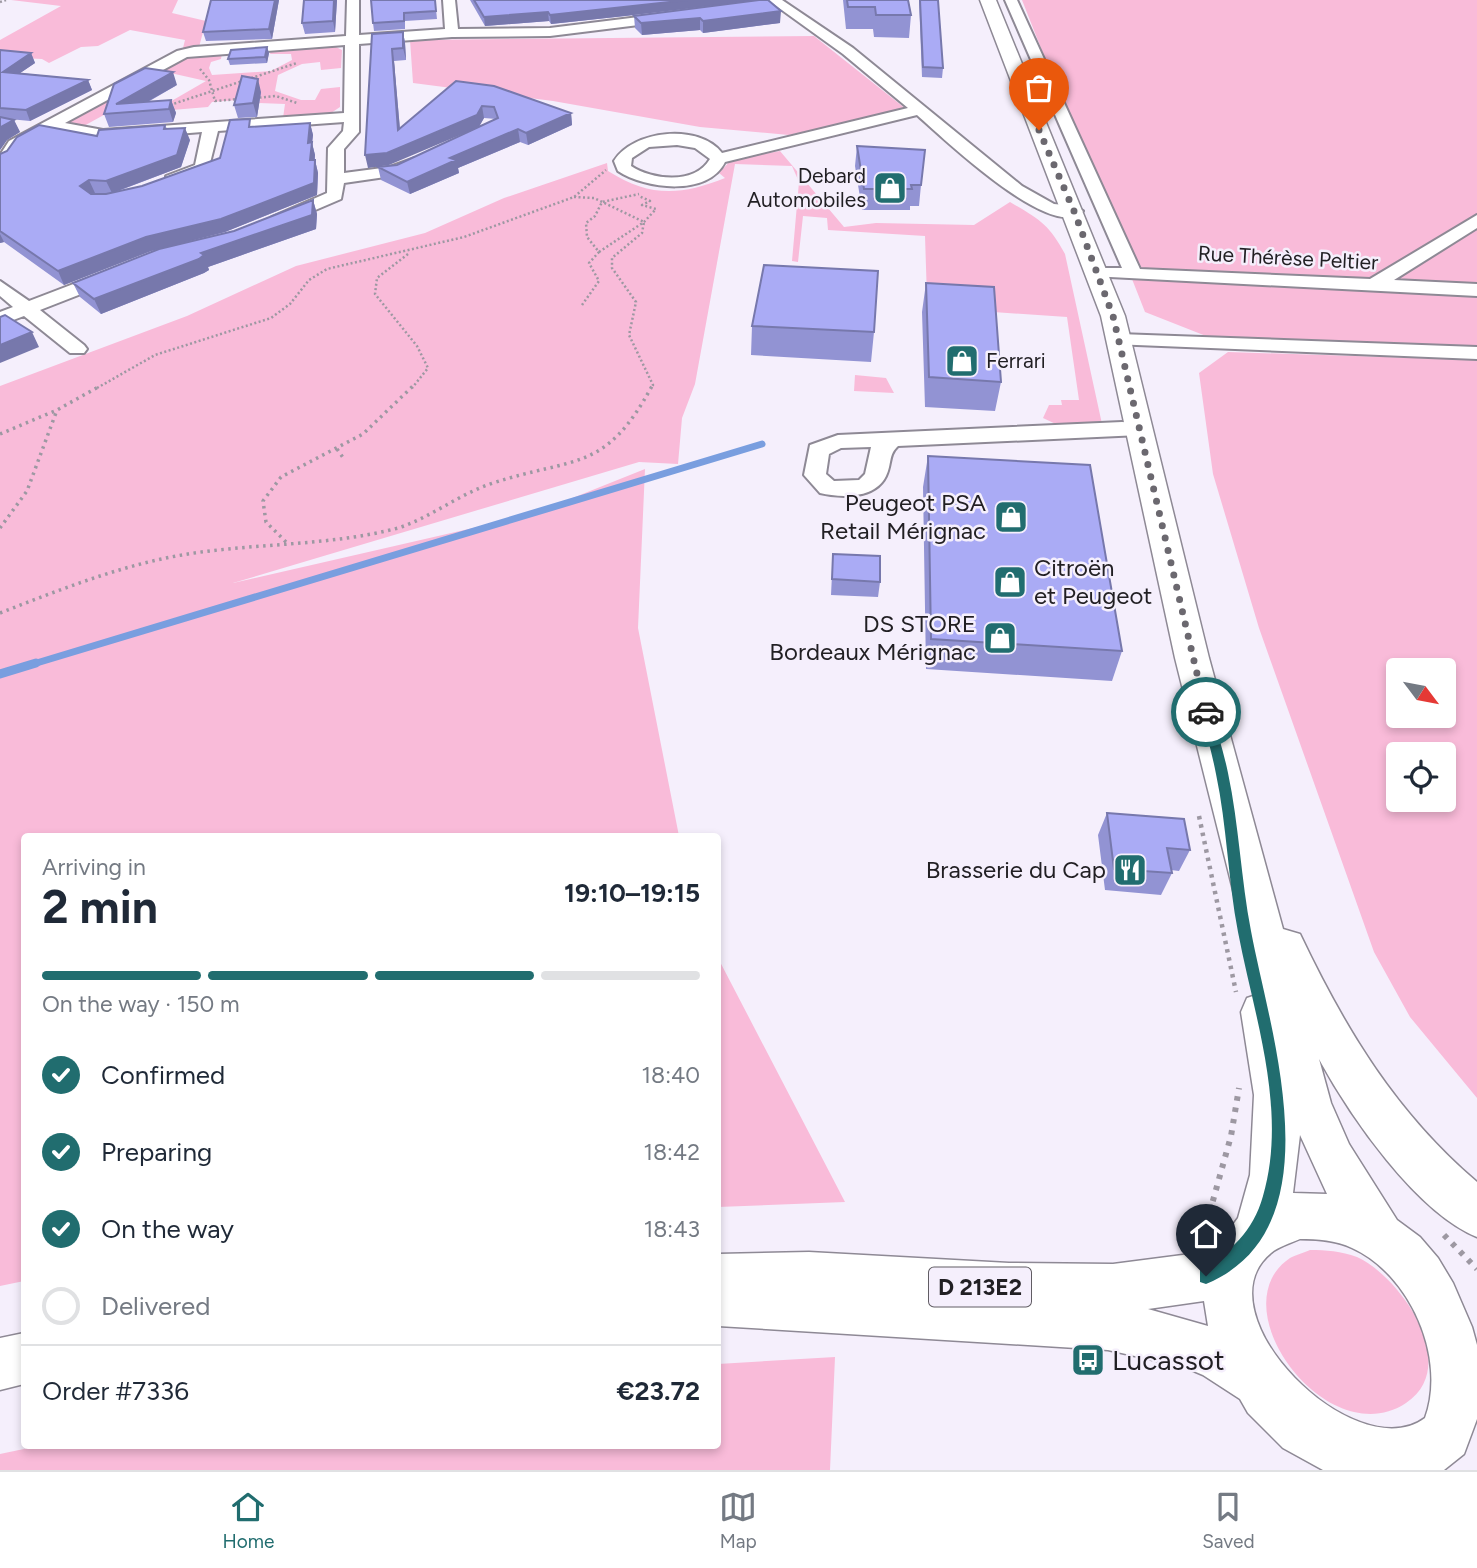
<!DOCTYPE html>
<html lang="en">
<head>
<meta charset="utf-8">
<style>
	body { margin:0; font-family:Figtree,sans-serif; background:#f2f2f3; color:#1f2937; height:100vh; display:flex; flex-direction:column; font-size:26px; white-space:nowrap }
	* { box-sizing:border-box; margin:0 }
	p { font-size:23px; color:#747a83 }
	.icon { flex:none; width:38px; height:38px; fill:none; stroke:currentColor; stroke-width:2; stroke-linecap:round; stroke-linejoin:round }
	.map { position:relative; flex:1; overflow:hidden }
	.sheet { position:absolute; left:21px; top:833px; width:700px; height:616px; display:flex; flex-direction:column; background:#fff; border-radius:7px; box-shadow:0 4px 10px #0003 }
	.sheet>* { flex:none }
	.needle { width:46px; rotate:122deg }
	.controls { position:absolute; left:1386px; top:658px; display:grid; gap:14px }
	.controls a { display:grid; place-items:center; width:70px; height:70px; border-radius:7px; background:#fff; box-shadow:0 4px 10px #0003; font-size:35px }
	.pin { position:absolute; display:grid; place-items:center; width:60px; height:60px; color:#fff; margin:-72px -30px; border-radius:50% 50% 50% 0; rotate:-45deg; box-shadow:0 0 7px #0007 }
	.pin .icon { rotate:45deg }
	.courier { position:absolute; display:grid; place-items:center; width:70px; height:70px; margin:-35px; border:5px solid #216d6f; border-radius:50%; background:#fff; color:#222; box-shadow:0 2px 9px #0007 }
	.summary em { font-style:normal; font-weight:700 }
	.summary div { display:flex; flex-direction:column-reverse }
	.summary { display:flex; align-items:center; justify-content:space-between; height:119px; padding:0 21px }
	h1 { font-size:46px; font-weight:700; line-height:52px }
	.bar { display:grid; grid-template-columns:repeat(4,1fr); gap:10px 7px; align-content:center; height:84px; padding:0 21px }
	.bar i { height:9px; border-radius:5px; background:#e0e1e3 }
	.bar .active { background:#216d6f }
	.bar p { grid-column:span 4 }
	.line { display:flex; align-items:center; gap:18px; padding:0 21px; border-top:2px solid #e0e1e3 }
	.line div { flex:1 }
	ol { padding:0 21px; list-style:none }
	li { display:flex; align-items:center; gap:21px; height:77px }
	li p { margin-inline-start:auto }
	li .icon { padding:7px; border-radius:50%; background:#216d6f; color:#fff; stroke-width:4 }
	li:last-child { color:#747a83 }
	li i { width:38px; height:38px; border:4px solid #e0e1e3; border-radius:50% }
	.tab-bar { display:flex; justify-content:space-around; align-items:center; height:98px; border-top:2px solid #e0e1e3; background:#fff; font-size:19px; color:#747a83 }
	.tab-bar a { display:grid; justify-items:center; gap:4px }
	.tab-bar .active { color:#216d6f }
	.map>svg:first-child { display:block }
	.green { fill:#f9bbd9; fill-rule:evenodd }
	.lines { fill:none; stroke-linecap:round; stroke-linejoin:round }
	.stream-far1 { stroke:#799edf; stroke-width:7 }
	.stream { stroke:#799edf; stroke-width:9 }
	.minor-casing { stroke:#8e8995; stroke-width:4 }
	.major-casing { stroke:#8e8995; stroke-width:3 }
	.path-far3 { stroke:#9d98a2; stroke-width:2.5; stroke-dasharray:2 2.5; stroke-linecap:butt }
	.path-far2 { stroke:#9d98a2; stroke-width:3.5; stroke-dasharray:2.5 4.5; stroke-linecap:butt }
	.path-far1 { stroke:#9d98a2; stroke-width:4.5; stroke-dasharray:3.5 5; stroke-linecap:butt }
	.path { stroke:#9d98a2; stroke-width:6; stroke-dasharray:4.5 7; stroke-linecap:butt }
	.minor { fill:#fff; fill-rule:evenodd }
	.major { fill:#fff; fill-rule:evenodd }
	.wall { fill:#9293d3; fill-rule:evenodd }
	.shaded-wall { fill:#7778ac }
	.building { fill:#aaabf5; stroke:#7778ac; stroke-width:2 }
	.route { fill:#216d6f }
	.done { stroke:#6b686f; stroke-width:7; stroke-dasharray:0 12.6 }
	.labels { text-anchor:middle; stroke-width:5; stroke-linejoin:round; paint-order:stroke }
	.far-poi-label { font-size:21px; fill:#211f23; stroke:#f5effc; text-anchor:end }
	.far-street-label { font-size:21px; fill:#211f23; stroke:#f5effc }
	.shield { fill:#f5effc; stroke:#615d64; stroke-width:2 }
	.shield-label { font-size:23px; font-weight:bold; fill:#211f23 }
	.poi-label { font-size:24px; fill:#211f23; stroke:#f5effc; text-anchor:end }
	.near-poi-label { font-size:28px; fill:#211f23; stroke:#f5effc; text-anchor:start }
</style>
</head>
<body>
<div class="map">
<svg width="1477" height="1470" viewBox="0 0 1477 1470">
	<rect width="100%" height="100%" fill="#f5effc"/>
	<path class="green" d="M11,0H178L172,13L206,21L199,47L183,48L185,40L130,30L98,46L81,47L49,63L42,59L0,57V40L61,6Z
		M1022,0H1477V346L1206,336L1145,312Z
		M814,36L906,109L789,135L700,127L553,101L413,83L410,40Z
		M332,45L342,50L341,68L321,70L320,62L302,64L278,75L275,91L301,100H315L321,89L340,87V107L331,113L283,118L285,104L259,103L261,98L212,102L208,107L172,110L174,106L111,111L82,127L66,124L144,80L123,105L168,103L206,81L166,72L152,75L186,57L222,53L221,59L211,62L209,68L212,75L271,71L292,60L291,54H270L272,48Z
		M780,151L844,227L876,223L974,225L1010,202C1039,219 1049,224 1065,254L1102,424L1060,426L1043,418L1049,405H1062L1061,400H1079L1067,317L979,311L927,298L925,236L828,230L827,218L803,216L798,262L792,261L799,182L792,166L735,164L695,384L682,418L678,464L639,462L233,583L530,515L645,469L638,628L679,836H24V1281L0,1286V386L187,316L296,266L425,233L504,198L607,163L608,171C649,197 680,196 725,178L719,173L731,160Z
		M1228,352L1477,360V1098L1410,1017L1374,952L1259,628L1213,474L1199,373ZM1398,670H1444V716H1398ZM1398,754H1444V800H1398Z
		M855,375L886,378L894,393L854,391Z
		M718,958L845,1202L718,1207Z
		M1310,1250C1326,1250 1341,1251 1357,1257C1401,1277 1462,1366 1406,1403C1328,1455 1217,1307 1290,1258C1295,1255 1304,1253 1310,1250Z
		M835,1357L830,1470H0V1454L38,1446H718V1364Z"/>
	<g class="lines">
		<path class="stream-far1" d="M30,665L762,444"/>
		<path class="stream" d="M0,674L36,663"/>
		<defs>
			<path id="minor" d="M347,0H359V35L445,29L443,0H455L458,29L550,28L671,13L678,17L671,21L550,36L452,37L359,44V132L344,149V173L390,167L415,158L423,163L399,175L344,183L341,199L278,226L272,225L269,221L272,217L327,193L328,148L343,131L344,122L218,131L208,171L172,184L166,182V176L195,165L202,132L103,140L52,130L21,147L12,161L0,166V155L9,141L177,51L194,47L346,36ZM345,45L344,113L103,130L65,123L187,57Z
				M768,0H782L853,48L1022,186L1054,204L1074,206L1083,211C1053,244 941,136 917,115L725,162C708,197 645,189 618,171L614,161C633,130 699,123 722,153L908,108L843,54ZM677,145L695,148L710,159C695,185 652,180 631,166L632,158L649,147Z
				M1005,0H1017L1140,269L1370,279L1477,215V228L1394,280L1477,284V296L1091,276L1088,272L1091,268H1122Z
				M110,270L117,272L119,276L117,280L40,310L84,345L87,349L84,353H70L24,316L0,325V312L13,307L0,296V281L29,301Z
				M1119,334L1477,347V359L1112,344L1109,340L1112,336Z
				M1122,422L1148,424L1151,429L1140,435L898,446C888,455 892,464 886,476C875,499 841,498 820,493L804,475L810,445L838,435ZM871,447L865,474L859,480L834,481L826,474L829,454L841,448Z"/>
			<path id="major" d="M980,0H996L1125,316L1209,658L1283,929L1300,934C1345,1029 1396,1113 1477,1182V1237C1416,1212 1350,1116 1319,1059L1331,1103L1349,1144L1397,1220L1420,1237L1438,1258L1453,1283L1472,1327L1477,1345V1419L1464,1454L1444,1470H1323L1283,1448L1248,1413L1240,1399L1203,1375L1184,1367L1108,1350L718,1326V1254L809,1252L1009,1263L1113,1264L1198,1253L1224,1237L1238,1218L1250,1175L1254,1095L1241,1012L1247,998L1259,994L1175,658L1101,316ZM1300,1135L1327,1194L1293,1193ZM1300,1239C1317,1239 1336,1240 1352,1248C1410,1274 1447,1358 1425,1418C1355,1470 1198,1313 1271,1253C1278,1247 1291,1243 1300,1239ZM1204,1301L1208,1326L1148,1309Z
				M24,1333V1384L0,1390V1338Z"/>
		</defs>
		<use href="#minor" class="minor-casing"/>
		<use href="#major" class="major-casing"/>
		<path class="path-far3" d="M0,2L6,0
			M200,69L209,80L215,101L239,99
			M255,98L276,96L297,103
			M170,105L297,63
			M574,197L594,198L644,222L642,233L612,258V268L636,302L629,335L653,385L651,388
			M599,252L644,222L656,209L642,205L650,201L639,196
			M408,254L377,278L375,294L417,346L428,368L412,388
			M582,305L599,281L589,263L599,252L587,237L586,223L595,216L602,202L639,194
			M97,388L155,355L271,318L290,304L309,280L327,269L464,237L574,197L606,170"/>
		<path class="path-far2" d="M0,434L57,410L100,386
			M337,449L344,459
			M0,528L27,491L57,410
			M286,542L266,522L263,501L281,477L363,434L413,386
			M0,613C54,592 109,570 166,558C242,542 323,548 398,528C430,518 459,494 493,483C576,456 605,473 652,386"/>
		<path class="path-far1" d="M1199,816L1236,992"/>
		<path class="path" d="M1444,1235L1477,1269
			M1190,1241L1212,1204L1231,1136L1239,1088"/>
		<use href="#minor" class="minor"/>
		<use href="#major" class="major"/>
	</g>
	<path class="wall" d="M279,0L272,39L206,41L203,32Z
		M304,0H337L335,32L305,34L302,23Z
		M435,0L437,19L405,21V29L374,31L373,23Z
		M470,0H752L780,23L703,33L700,30L642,35L635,28L634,16L725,4L625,16L551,24L549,21L485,26Z
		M843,0H908L911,15L909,38L874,37L873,29H846Z
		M919,0H938L943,68L942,78L922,77Z
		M403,32L405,43L406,60L394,61L400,129L456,81L571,113L572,125L528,145L520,142L458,168L459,173L410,194L381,180L378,167L397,165L468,132L368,168L372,34ZM484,118L496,119L479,126Z
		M267,47L269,53L267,63L230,65L228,59Z
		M0,50L31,53L35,63L20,73L88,80L92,90L30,121L9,119L14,120L20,132L7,140L0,150Z
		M177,85L148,102L171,100L176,113L173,122L109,127L104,114Z
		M261,92L257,117L238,118L234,105Z
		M310,123L313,135L312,143L315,155V160L318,173L317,195L225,232L151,251L64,285L4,242L0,243V154L97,136L165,125L167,129L190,140L181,167L113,193L142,186L220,158L253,127ZM95,193H111L106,194H93Z
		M857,146L921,185L919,206H910V210H862L855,166Z
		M313,200L317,214L316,229L208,267L209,270L204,273L101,314L80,297L73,283L234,231Z
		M926,283L1001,382L995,411L925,407L922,312Z
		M752,326L874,332L871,362L751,355Z
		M928,456L1122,651L1112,681L926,669L923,487Z
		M833,554L880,582L878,597L831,595Z
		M1107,813L1190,850L1179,871L1171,870L1172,873L1161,895L1105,890L1098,835Z"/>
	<path class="shaded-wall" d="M275,0H279L272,39L269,29Z
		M334,0H337L335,32L333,21Z
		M688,0H752V1L625,16L551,24L550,15Z
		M781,11L780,23L703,33V21Z
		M548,12L549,21L485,26L484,17Z
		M700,18V30L642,35L641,23Z
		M403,32L405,43L406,60L403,48Z
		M267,47L269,53L267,63L265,57Z
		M392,49L394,61L401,142L398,130Z
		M31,53L35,63L7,82L3,72Z
		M173,72L177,85L129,112L116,104Z
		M258,79L261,92L257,117L253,103Z
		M88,80L92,90L30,121L26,110Z
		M171,100L176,113L173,122L169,109Z
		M482,106L484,118L479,127L389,165L368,168L365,155Z
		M571,113L572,125L528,145L526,133Z
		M14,120L20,132L7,140L0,150V129L1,127Z
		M310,123L313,135L312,143L315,155L313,173L310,160L308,143Z
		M185,128L190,140L181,167L112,193L106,181Z
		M518,129L520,142L458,168L459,173L410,194L407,182L450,158Z
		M315,160L318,173L317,195L225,232L151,251L64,285L58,271Z
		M89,180L95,193L85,199L80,186Z
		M313,200L317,214L316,229L208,267L209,270L204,273L101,314L94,299Z
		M0,234L4,242L0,243Z
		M32,332L39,347L0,363V345Z"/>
	<path class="building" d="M211,0H275L269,29L203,32Z
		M304,0H334L333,21L302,23Z
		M371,0H435L436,11L404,13V21L373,23Z
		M474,0H688L550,15L548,12L484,17Z
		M759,0H768L781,11L703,21L700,18L641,23L634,16Z
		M847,0H908L911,15H876L875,7H848Z
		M920,0H938L943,68L923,67Z
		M403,32V48L392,49L398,130L456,81L494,86L571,113L526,133L518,129L450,158L456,160L407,182L378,167L397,165L498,118L494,107L482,106L477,115L387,153L365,155L372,34Z
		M267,47L265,57L228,59L231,50Z
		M0,50L31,53L3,72L88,80L26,110L0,108Z
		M145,68L173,72L116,104L171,100L169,109L104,114L114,84Z
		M242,76L258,79L253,103L234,105Z
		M0,117L14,120L1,127L0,129Z
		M250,119L249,127L310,123L308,143L312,142L310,160H315L314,183L221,219L146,237L58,271L0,231V154L7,151L17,137L39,125L97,136L99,130L165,125L164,129L185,128L177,155L106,181L89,180L80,186L91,194H106L142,186L220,158L230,120Z
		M857,146L925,150L921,185H911L912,189H864Z
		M313,200L312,215L201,253L204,255L199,259L94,299L73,283L159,249L234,231Z
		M764,265L878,271L874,332L752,326Z
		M926,283L994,287L1001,382L929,377Z
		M5,315L32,332L0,345V317Z
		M928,456L1090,465L1122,651L931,639Z
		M833,554L880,556V582L832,579Z
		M1107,813L1184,819L1190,850L1167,848L1172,873L1114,869Z"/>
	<path class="route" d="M1206,708L1212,712C1217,732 1224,753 1228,773C1239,825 1241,879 1251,931C1270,1033 1338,1229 1206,1284L1200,1282V1270C1231,1251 1253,1232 1263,1196C1288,1110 1254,1016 1238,932C1228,880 1227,826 1216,774C1212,753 1206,732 1200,712Z"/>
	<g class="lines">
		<path class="done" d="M1039,130L1074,211L1113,316L1206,712"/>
	</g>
	<defs>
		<symbol id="shop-square" viewBox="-11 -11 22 22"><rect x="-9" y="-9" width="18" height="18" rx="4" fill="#216d6f" stroke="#f5effc"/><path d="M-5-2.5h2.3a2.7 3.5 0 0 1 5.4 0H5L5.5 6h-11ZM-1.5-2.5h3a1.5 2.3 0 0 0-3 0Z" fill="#fff"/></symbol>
		<symbol id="restaurant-square" viewBox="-11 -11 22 22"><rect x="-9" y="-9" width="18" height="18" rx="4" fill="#216d6f" stroke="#f5effc"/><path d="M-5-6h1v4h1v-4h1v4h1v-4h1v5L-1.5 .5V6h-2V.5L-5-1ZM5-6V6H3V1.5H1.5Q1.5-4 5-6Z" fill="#fff"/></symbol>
		<symbol id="bus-square" viewBox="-11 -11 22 22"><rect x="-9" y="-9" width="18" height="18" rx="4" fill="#216d6f" stroke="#f5effc"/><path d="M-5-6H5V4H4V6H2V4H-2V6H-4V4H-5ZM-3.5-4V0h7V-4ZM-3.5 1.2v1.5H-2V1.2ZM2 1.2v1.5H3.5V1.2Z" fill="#fff"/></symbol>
	</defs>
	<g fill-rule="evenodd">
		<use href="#shop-square" x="871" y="169" width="38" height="38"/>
		<use href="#shop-square" x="943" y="342" width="38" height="38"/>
		<use href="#shop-square" x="992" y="498" width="38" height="38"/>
		<use href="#shop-square" x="991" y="563" width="38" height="38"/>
		<use href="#shop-square" x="981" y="619" width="38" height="38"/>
		<use href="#restaurant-square" x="1111" y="851" width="38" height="38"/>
		<use href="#bus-square" x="1069" y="1341" width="38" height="38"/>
	</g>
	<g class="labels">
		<g class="far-poi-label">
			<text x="866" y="183">Debard<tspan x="866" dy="24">Automobiles</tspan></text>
			<text x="986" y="368" text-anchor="start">Ferrari</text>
		</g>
		<g class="far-street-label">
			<text transform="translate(1288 258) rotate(3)" y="7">Rue Thérèse Peltier</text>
		</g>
		<rect class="shield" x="929" y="1267.5" width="102" height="39" rx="5"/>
		<g class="shield-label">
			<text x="980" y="1295">D 213E2</text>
		</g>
		<g class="poi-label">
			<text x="986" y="511">Peugeot PSA<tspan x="986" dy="28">Retail Mérignac</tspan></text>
			<text x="1034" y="576" text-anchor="start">Citroën<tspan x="1034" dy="28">et Peugeot</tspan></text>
			<text x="976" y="632">DS STORE<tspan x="976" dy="28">Bordeaux Mérignac</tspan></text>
			<text x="1106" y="878">Brasserie du Cap</text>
		</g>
		<g class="near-poi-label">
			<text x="1112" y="1370">Lucassot</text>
		</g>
	</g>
</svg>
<div class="controls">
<a><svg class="needle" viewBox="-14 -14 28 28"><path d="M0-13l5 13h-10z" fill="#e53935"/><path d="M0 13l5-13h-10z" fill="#747a83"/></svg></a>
<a><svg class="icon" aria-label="locate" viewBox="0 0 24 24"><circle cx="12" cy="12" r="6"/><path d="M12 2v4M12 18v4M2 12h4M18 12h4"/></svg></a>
</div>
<div class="pin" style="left:1039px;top:130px;background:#ea580c"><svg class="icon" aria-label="bag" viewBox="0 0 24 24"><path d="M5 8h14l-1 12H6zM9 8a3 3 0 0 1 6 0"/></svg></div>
<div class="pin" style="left:1206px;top:1276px;background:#1f2937"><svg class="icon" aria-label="home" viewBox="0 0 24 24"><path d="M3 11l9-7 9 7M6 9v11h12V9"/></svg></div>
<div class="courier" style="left:1206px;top:712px"><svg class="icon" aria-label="car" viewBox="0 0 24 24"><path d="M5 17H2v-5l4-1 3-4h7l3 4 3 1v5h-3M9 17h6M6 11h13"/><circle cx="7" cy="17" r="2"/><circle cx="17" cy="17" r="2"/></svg></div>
<section class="sheet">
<div class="summary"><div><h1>2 min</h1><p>Arriving in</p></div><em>19:10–19:15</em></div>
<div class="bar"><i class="active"></i><i class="active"></i><i class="active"></i><i></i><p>On the way · 150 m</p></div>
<ol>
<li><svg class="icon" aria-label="check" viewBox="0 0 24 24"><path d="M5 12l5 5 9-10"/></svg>Confirmed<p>18:40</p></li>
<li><svg class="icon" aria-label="check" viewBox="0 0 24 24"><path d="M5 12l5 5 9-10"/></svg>Preparing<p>18:42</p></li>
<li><svg class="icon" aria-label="check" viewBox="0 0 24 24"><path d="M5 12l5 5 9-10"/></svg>On the way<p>18:43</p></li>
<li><i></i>Delivered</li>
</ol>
<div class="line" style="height:91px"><div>Order #7336</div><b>€23.72</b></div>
</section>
</div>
<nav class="tab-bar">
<a class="active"><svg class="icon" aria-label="home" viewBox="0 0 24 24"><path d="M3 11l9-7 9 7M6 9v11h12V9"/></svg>Home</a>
<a><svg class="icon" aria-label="map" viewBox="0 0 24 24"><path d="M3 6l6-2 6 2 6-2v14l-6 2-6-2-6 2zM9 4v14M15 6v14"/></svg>Map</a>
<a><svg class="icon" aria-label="saved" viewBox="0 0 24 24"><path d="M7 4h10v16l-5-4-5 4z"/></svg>Saved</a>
</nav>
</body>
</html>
